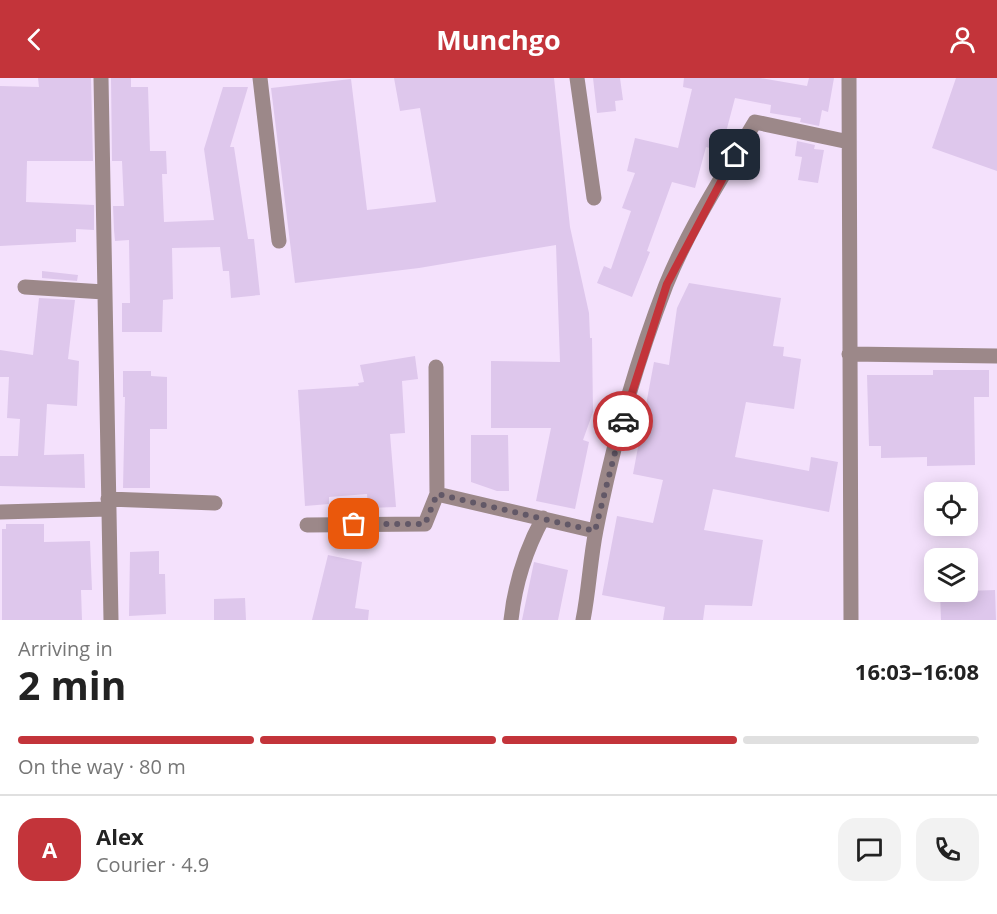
<!DOCTYPE html>
<html lang="en">
<head>
<meta charset="utf-8">
<style>
	body { margin:0; font-family:"Open Sans",sans-serif; background:#f2f2f2; color:#222; height:100vh; display:flex; flex-direction:column; font-size:22px; white-space:nowrap }
	* { box-sizing:border-box; margin:0 }
	p { font-size:20px; color:#767676 }
	.icon { flex:none; width:33px; height:33px; fill:none; stroke:currentColor; stroke-width:2; stroke-linecap:round; stroke-linejoin:round }
	.map { position:relative; height:542px; overflow:hidden }
	.sheet { display:flex; flex-direction:column; background:#fff; flex:1 }
	.sheet>* { flex:none }
	.controls { position:absolute; left:924px; top:404px; display:grid; gap:12px }
	.controls a { display:grid; place-items:center; width:54px; height:54px; border-radius:12px; background:#fff; box-shadow:0 3px 15px #0003; font-size:30px }
	.pin { position:absolute; display:grid; place-items:center; width:51px; height:51px; color:#fff; margin:-26px; border-radius:12px; box-shadow:0 3px 9px #0006 }
	.courier { position:absolute; display:grid; place-items:center; width:60px; height:60px; margin:-30px; border:4px solid #c3343a; border-radius:50%; background:#fff; color:#222; box-shadow:0 2px 8px #0007 }
	.headline em { font-style:normal; font-weight:700 }
	.headline div { display:flex; flex-direction:column-reverse }
	.headline { display:flex; align-items:center; justify-content:space-between; height:102px; padding:0 18px }
	h1 { font-size:39px; font-weight:700; line-height:45px }
	.bar { display:grid; grid-template-columns:repeat(4,1fr); gap:9px 6px; align-content:center; height:72px; padding:0 18px }
	.bar i { height:8px; border-radius:4px; background:#e0e0e0 }
	.bar .active { background:#c3343a }
	.bar p { grid-column:span 4 }
	.line { display:flex; align-items:center; gap:15px; padding:0 18px; border-top:2px solid #e0e0e0 }
	.line div { flex:1 }
	.round { display:grid; place-items:center; flex:none; width:63px; height:63px; border-radius:18px; background:#f2f2f2 }
	header { display:flex; justify-content:space-between; align-items:center; height:78px; padding:0 18px; background:#c3343a; color:#fff; font-size:27px; font-weight:700 }
	.map>svg:first-child { display:block }
	.building { fill:#dec7ec }
	.lines { fill:none; stroke-linecap:round; stroke-linejoin:round }
	.minor { stroke:#9c8889; stroke-width:15 }
	.done { stroke:#625867; stroke-width:6; stroke-dasharray:0 10.8 }
	.route { stroke:#c3343a; stroke-width:8 }
</style>
</head>
<body>
<header><svg class="icon" aria-label="back" viewBox="0 0 24 24"><path d="M15 5l-7 7 7 7"/></svg>Munchgo<svg class="icon" aria-label="person" viewBox="0 0 24 24"><circle cx="12" cy="8" r="4"/><path d="M4 21q1-7 8-7t8 7"/></svg></header>
<div class="map">
<svg width="997" height="542" viewBox="0 0 997 542">
	<rect width="100%" height="100%" fill="#f4e1fc"/>
	<path class="building" d="M38,0H91L93,83H27L26,124L94,127V152L76,151V164L0,168V8L39,9Z
		M111,0H131V9H148L150,73H166L167,96H162L164,144L214,142L204,71L223,9H248L230,69H234L248,161H254L260,217L231,220L229,193H223L220,169L172,170L173,221L163,222L162,254H122V225H130L129,162L115,163L114,152L113,128H124L122,83H112Z
		M394,0H554L570,149L589,235L590,260H592L593,334L583,362L589,364L575,431L536,423L551,350H491V283L560,284L556,167L419,190L295,205L271,10L351,1L367,132L436,124L420,30L400,33Z
		M593,0H620L623,22L615,23L616,33L597,35Z
		M684,0H760L807,8L809,0H834L828,34L822,32L819,48L800,44L801,40L770,35L771,27L735,20L721,73L706,69L695,110L672,104L647,173L650,174L632,219L597,205L604,188L611,191L631,133L622,130L635,95L627,93L635,60L678,70L692,11L683,9Z
		M956,0H997V93L932,70Z
		M797,63L815,67L814,71L824,72L818,105L798,102L802,79L795,78Z
		M42,193L78,197L77,203L42,200Z
		M689,205L781,220L773,268L784,269L783,278L801,281L794,331L746,324L735,379L809,393L811,379L838,384L829,434L713,411L704,452L763,462L752,528L705,527L703,542H663L665,529L602,517L617,438L653,445L663,402L633,396L654,284L669,287L677,230Z
		M39,220L75,222L68,281L79,283L77,328L47,326L44,377L84,376L85,410L0,408V378H18L20,341L7,340L9,299H0V272L33,277Z
		M415,278L418,301L402,303L405,355L390,356L396,429L368,430L367,416L329,419V426L305,428L298,312L359,308L358,305L364,304L360,287Z
		M933,292H989V319H974L975,387L927,388V379L881,380V368H869L867,297H933Z
		M123,293H151V298L167,299V351H150V410H123L125,319H123Z
		M471,357H508L509,413H497L471,404Z
		M6,446H44V464L90,463L92,512H81L82,542H2V451H6Z
		M159,473V496H165L166,536L129,538L130,474Z
		M328,477L362,484L355,530L369,532L368,542H312Z
		M534,484L568,492L558,542H522Z
		M995,512L996,542H941L940,514Z
		M245,520L246,542H214V521Z"/>
	<g class="lines">
		<path class="minor" d="M101,0L111,542
			M260,0L279,163
			M577,0L594,120
			M849,0L851,542
			M25,209L104,214
			M849,276L997,278
			M436,289L437,416
			M108,421L215,425
			M0,434L108,431
			M307,447L425,446L437,416L595,453
			M511,542C515,505 525,473 543,440
			M583,542C589,512 590,482 596,452C612,370 636,285 666,207C689,150 724,96 755,44L849,64"/>
	</g>
	<g class="lines">
		<path class="done" d="M354,446H425L437,416L595,453L623,343"/>
		<path class="route" d="M623,343L667,206L735,77"/>
	</g>
</svg>
<div class="controls">
<a><svg class="icon" aria-label="locate" viewBox="0 0 24 24"><circle cx="12" cy="12" r="6"/><path d="M12 2v4M12 18v4M2 12h4M18 12h4"/></svg></a>
<a><svg class="icon" aria-label="layers" viewBox="0 0 24 24"><path d="M12 4l9 5-9 5-9-5zM3 14l9 5 9-5"/></svg></a>
</div>
<div class="pin" style="left:354px;top:446px;background:#ea580c"><svg class="icon" aria-label="bag" viewBox="0 0 24 24"><path d="M5 8h14l-1 12H6zM9 8a3 3 0 0 1 6 0"/></svg></div>
<div class="pin" style="left:735px;top:77px;background:#1f2937"><svg class="icon" aria-label="home" viewBox="0 0 24 24"><path d="M3 11l9-7 9 7M6 9v11h12V9"/></svg></div>
<div class="courier" style="left:623px;top:343px"><svg class="icon" aria-label="car" viewBox="0 0 24 24"><path d="M5 17H2v-5l4-1 3-4h7l3 4 3 1v5h-3M9 17h6M6 11h13"/><circle cx="7" cy="17" r="2"/><circle cx="17" cy="17" r="2"/></svg></div>
</div>
<section class="sheet">
<div class="headline"><div><h1>2 min</h1><p>Arriving in</p></div><em>16:03–16:08</em></div>
<div class="bar"><i class="active"></i><i class="active"></i><i class="active"></i><i></i><p>On the way · 80 m</p></div>
<div class="line" style="height:108px"><b class="round" style="background:#c3343a;color:#fff">A</b><div><b>Alex</b><p>Courier · 4.9</p></div><a class="round"><svg class="icon" aria-label="chat" viewBox="0 0 24 24"><path d="M4 5h16v11H9l-5 4z"/></svg></a><a class="round"><svg class="icon" aria-label="phone" viewBox="0 0 24 24"><path d="M5 4h4l2 5-3 2q2 4 5 5l2-3 5 2v4C11 20 4 13 5 4z"/></svg></a></div>
</section>
</body>
</html>
